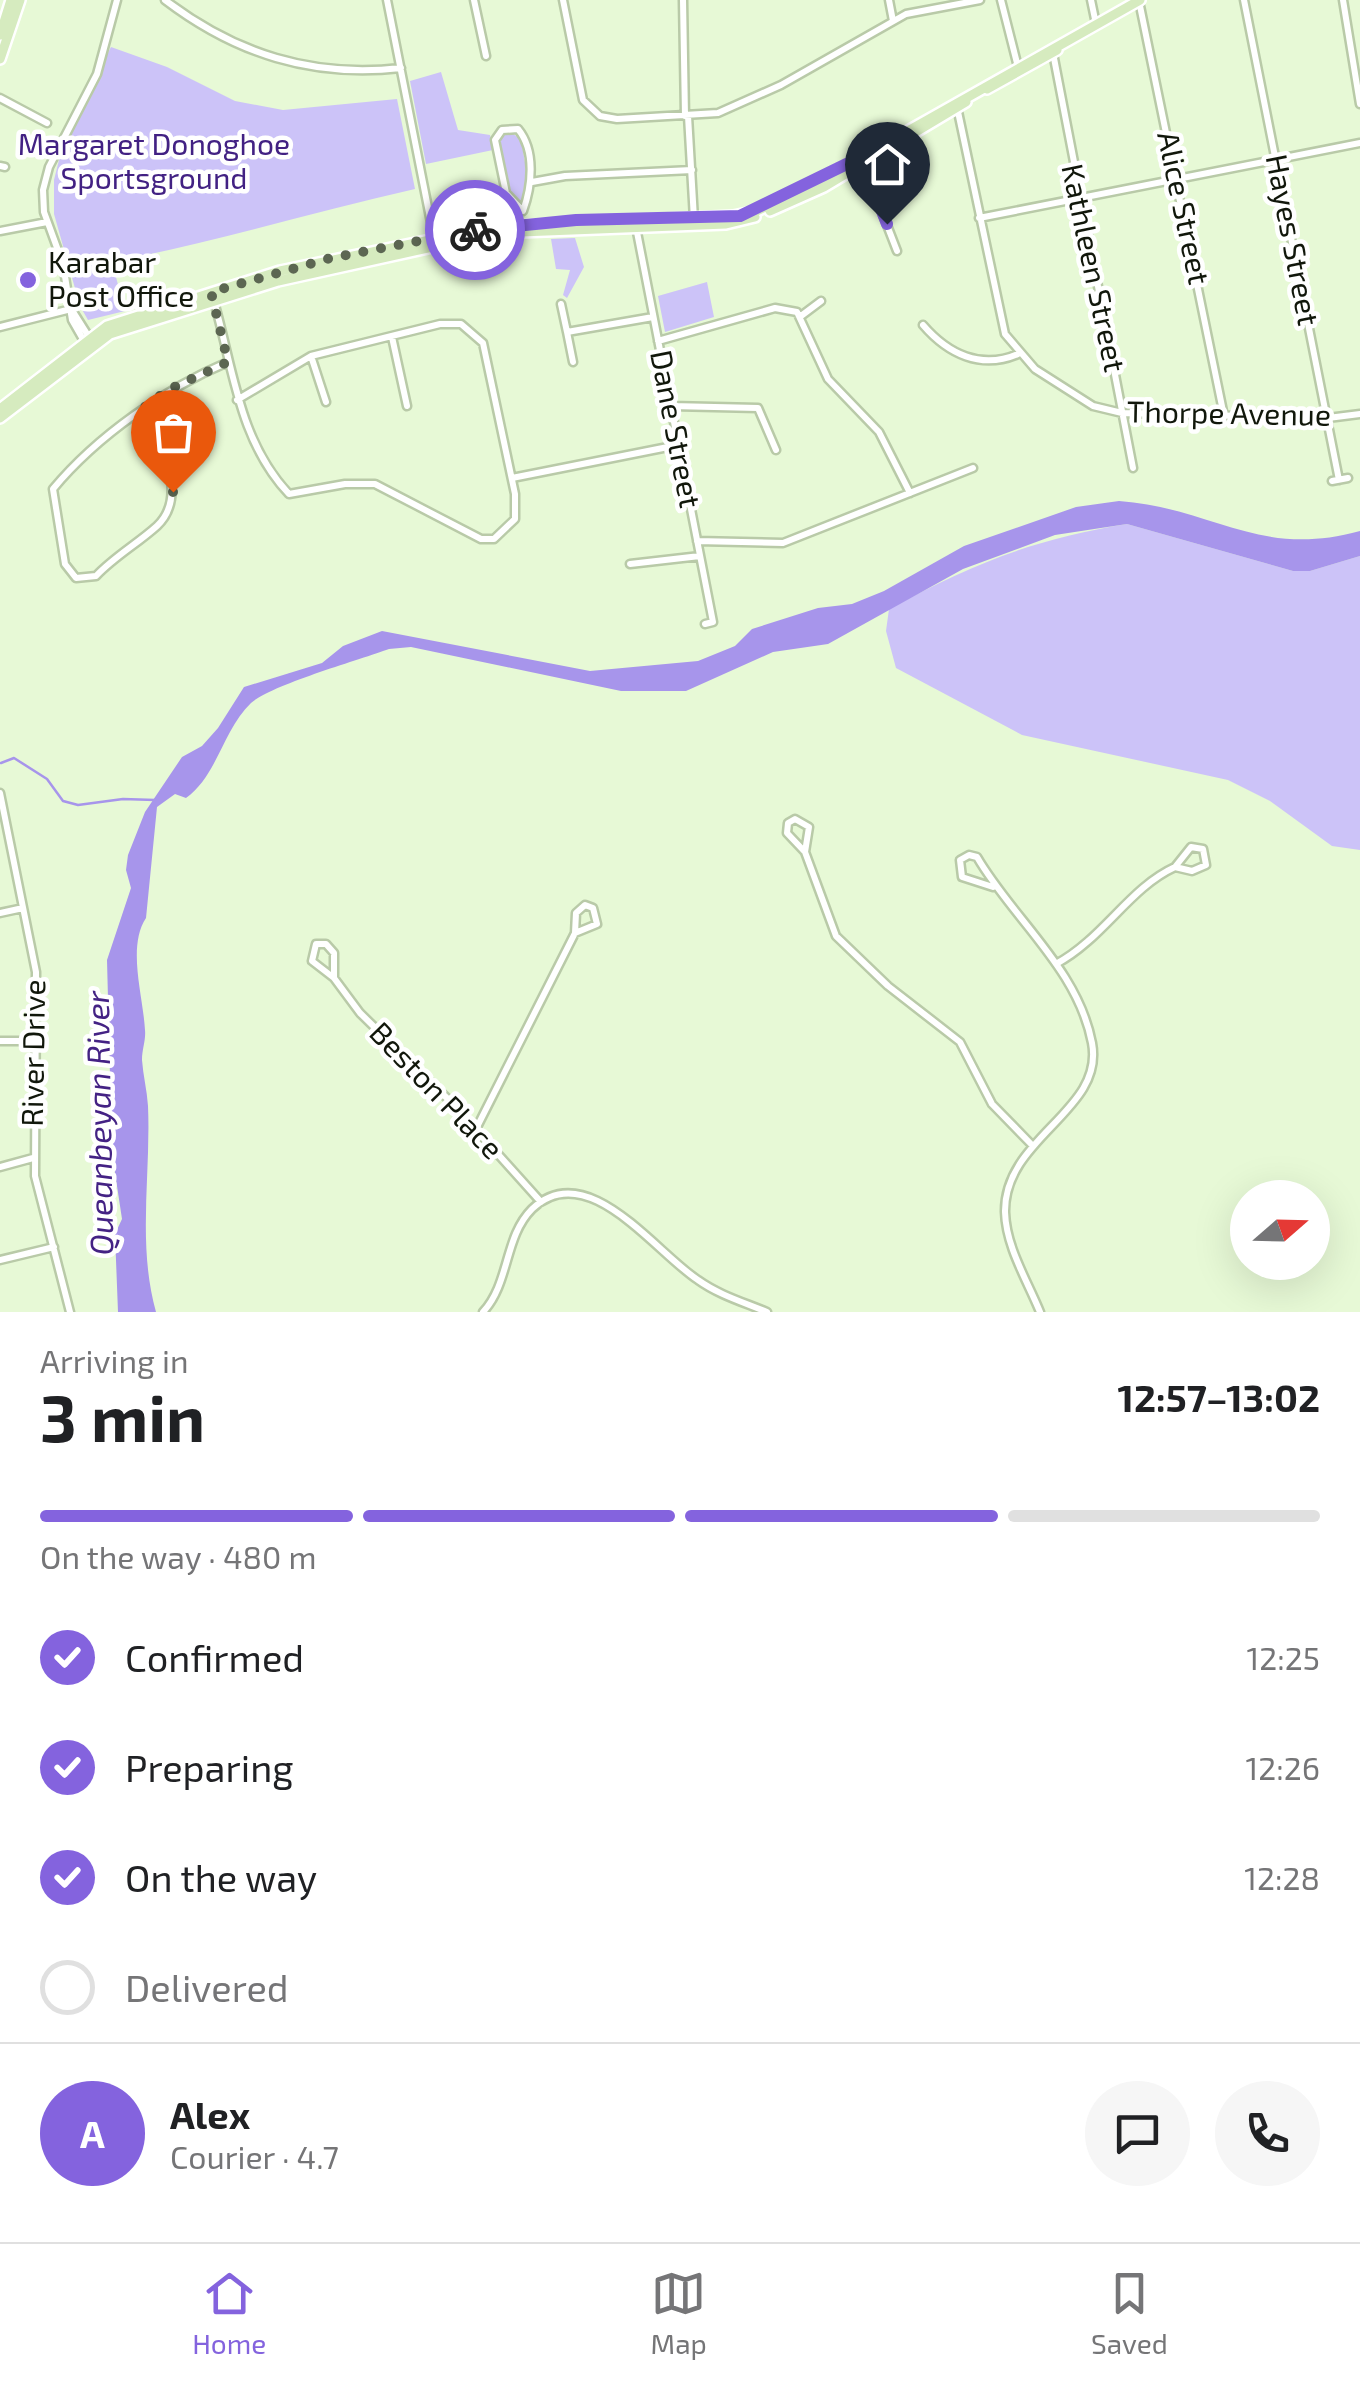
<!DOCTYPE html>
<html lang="en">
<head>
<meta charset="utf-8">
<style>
	body { margin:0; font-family:"Exo 2",sans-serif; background:#f6f6f6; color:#202124; height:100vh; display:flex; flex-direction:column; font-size:38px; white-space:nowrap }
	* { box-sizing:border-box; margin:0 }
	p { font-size:32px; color:#757577 }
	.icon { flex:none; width:55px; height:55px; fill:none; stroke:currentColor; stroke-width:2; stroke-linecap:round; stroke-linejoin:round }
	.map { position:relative; height:1312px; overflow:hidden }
	.sheet { display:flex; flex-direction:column; background:#fff; flex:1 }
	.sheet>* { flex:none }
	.needle { width:65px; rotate:70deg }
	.fabs { position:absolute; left:1230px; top:1180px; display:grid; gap:20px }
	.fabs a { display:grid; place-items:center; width:100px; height:100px; border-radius:50%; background:#fff; box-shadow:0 10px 40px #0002; font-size:50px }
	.pin { position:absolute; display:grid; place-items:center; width:85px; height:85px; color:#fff; margin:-102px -42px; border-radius:50% 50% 50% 0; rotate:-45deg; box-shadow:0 0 10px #0007 }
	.pin .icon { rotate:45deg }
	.courier { position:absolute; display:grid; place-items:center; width:100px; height:100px; margin:-50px; border:8px solid #8463de; border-radius:50%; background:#fff; color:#222; box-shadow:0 2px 12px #0007 }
	.headline em { font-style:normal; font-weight:700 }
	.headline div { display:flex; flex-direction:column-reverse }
	.headline { display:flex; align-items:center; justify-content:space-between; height:170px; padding:0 40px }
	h1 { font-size:65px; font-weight:700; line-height:75px }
	.bar { display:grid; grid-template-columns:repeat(4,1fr); gap:15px 10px; align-content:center; height:120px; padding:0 40px }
	.bar i { height:12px; border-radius:8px; background:#e0e0e0 }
	.bar .selected { background:#8463de }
	.bar p { grid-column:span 4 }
	.line { display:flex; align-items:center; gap:25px; padding:0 40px; border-top:2px solid #e0e0e0 }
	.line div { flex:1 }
	.round { display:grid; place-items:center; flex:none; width:105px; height:105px; border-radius:52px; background:#f6f6f6 }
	ol { padding:0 40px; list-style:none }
	li { display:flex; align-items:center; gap:30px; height:110px }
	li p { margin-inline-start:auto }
	li .icon { padding:10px; border-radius:50%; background:#8463de; color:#fff; stroke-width:4 }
	li:last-child { color:#757577 }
	li i { width:55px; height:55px; border:5px solid #e0e0e0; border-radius:50% }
	.tabs { display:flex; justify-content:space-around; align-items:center; height:140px; border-top:2px solid #e0e0e0; background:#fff; font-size:28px; color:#757577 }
	.tabs a { display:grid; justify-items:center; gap:5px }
	.tabs .selected { color:#8463de }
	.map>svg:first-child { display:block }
	.green { fill:#ccc3f8 }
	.water { fill:#a795eb }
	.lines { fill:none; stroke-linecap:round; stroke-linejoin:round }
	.stream { stroke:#a795eb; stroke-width:2.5 }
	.minor-casing { stroke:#b9caa8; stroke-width:11 }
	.major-casing { stroke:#fff; stroke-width:14 }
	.minor { stroke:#fff; stroke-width:6 }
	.major { stroke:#d6ebbf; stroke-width:9 }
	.done { stroke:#5c6652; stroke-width:10; stroke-dasharray:0 18 }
	.route { stroke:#8463de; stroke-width:12 }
	.poi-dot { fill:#8463de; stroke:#fff; stroke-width:4 }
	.labels { text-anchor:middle; stroke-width:9; stroke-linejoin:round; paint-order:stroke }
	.park-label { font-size:30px; fill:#422183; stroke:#fff }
	.street-label { font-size:30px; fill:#11170b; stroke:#fff }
	.poi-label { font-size:30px; fill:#11170b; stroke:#fff; text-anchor:start }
	.water-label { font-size:32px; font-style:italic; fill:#442284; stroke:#fff }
</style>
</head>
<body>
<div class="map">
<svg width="1360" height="1312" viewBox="0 0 1360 1312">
	<rect width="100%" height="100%" fill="#e7f9d6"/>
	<path class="green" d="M111,47L167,67L235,101L283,110L397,99L415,189C314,212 214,242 112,262L125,311L88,320L80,306L54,214V180L65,136Z
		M441,72L458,130L490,135L493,150L426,164L410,81Z
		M511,132L521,140L528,179L522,201C503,193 496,154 501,136Z
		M575,238L584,267L567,298L563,295L570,270L556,269L551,239Z
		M707,282L714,317L665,332L658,296Z
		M1127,524L1293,571H1310L1360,556V850L1332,846L1270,801L1228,780L1022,735L896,668L886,631L889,609C972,564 1034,539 1127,524Z"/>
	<path class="water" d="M1119,501C1214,508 1259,559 1360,531V556L1310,571H1293L1127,524L1055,535L963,569L828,644L773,652L686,691H621L411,647L389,649C359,660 271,685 251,703C223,730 217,776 186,798L175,794L157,807L146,918C127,947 143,995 145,1030C146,1040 142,1049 142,1060C143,1075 147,1090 148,1106C151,1175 137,1244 156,1312H118L115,1234L122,1219L112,1153L107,960L131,888L126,870L128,855L145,812L182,757L202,746L218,728L244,687L322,663L343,646L382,631L590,671L698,661L735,646L752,629L818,608L852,604L884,591L964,546L1076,507Z"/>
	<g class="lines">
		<path class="stream" d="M1,763L14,758L47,779L63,801L78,805L123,799L155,800"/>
		<defs>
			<path id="minor" d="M165,0C236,54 312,78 401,68
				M387,0L434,238
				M474,0L486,56
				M563,0L583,100L600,116L617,119L718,113L781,85L906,14L980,0
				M683,0L685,116
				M889,0L893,21
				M1001,0L1019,71
				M1091,0L1096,24
				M1244,0L1339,480
				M1343,0L1360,104
				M1139,1L1224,416
				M1053,53L1133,468
				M0,98L47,123
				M957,107L1005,334L1035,369L1093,406L1122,413L1328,418L1360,414
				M688,116L694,219
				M518,129C536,151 532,186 523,211L506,193L495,140L502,130Z
				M863,163L897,251
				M0,166L5,167
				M532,182L565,176L692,170
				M979,218L1360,143
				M636,227L713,622L705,624
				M0,231L47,222
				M213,298C233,366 238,440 289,494L345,484H375L481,539H494L515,519V494L483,343L461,324H440L311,356L237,400
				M561,304L567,332
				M72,310L89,337
				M801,316L821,301
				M923,325C948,354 981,370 1018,354
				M0,327L71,309
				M392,337L407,406
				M84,341L72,320L63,264L44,212L43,190L49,167L97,74L117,0
				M658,341L775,308L797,312L828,379L879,432L910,493
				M311,356L326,402
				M573,362L567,332L653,317
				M671,406L758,408L776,450
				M145,407C159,441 190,495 157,526C137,544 115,556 96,576L76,578L65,564L53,489C97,436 166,388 228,362
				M512,478L678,445
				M1332,481L1348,478
				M697,541L783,543L973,468
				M630,564L700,556
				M0,793L36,972L35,1176L70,1312
				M795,819L809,827L805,852L787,833L788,823Z
				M1191,847L1203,849L1206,865L1192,871L1175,867Z
				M805,852L836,936L888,986L960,1042L992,1104L1031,1144
				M993,887L962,877L960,860L969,855L977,857C1013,919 1078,969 1092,1043C1105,1111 1004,1137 1005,1212C1006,1247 1027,1280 1040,1312
				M0,913L23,908
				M316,944H326L334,953V978L312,961Z
				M1056,964C1104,938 1129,888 1175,867
				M334,978L360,1013L454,1105L541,1202
				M0,1041H35
				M476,1129L575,933L576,913L585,905L593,908L597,924L575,933
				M0,1167L33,1158
				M0,1260L54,1247
				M483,1312C510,1283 504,1237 532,1209C587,1156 655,1252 698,1280C719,1295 743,1302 767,1312"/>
			<path id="major" d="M0,35L11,0
				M0,59L20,0
				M987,89L1057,50
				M770,211L824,187L966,102
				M0,409L107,326L280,271L493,227L733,216L757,211L821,180L1140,0
				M0,418L110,334L278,281L496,233L726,224L755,217"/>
		</defs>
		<use href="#minor" class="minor-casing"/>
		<use href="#major" class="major-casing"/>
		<use href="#minor" class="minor"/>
		<use href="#major" class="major"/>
	</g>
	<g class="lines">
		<path class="done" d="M173,492L145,407L168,390L228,362L211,292L331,258L475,230"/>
		<path class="route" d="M475,230L576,220L740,216L861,157L887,224"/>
	</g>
	<circle class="poi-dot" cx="28" cy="280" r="10"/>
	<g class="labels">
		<g class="park-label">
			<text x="154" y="155">Margaret Donoghoe<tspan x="154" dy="34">Sportsground</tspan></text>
		</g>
		<g class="street-label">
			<text transform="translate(1183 208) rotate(78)" y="10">Alice Street</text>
			<text transform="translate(1292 240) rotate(79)" y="10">Hayes Street</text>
			<text transform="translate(1093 268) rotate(78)" y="10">Kathleen Street</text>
			<text transform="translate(1229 414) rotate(1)" y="10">Thorpe Avenue</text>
			<text transform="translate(675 429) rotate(79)" y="10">Dane Street</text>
			<text transform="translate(34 1053) rotate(-89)" y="10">River Drive</text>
			<text transform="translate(436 1091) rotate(46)" y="10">Beston Place</text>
		</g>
		<g class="poi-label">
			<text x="48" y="273">Karabar<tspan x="48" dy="34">Post Office</tspan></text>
		</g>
		<g class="water-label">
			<text transform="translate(100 1123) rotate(-91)" y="11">Queanbeyan River</text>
		</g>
	</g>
</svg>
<div class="fabs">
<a><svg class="needle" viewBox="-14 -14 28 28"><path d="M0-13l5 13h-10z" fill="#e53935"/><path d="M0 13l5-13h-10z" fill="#757577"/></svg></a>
</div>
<div class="pin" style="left:173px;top:492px;background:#ea580c"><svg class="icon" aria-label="bag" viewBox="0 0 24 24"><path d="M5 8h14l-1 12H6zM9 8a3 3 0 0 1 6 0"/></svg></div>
<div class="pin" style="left:887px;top:224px;background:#1f2937"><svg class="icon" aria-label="home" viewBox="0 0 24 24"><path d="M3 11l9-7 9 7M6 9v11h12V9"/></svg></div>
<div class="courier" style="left:475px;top:230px"><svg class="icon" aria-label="bike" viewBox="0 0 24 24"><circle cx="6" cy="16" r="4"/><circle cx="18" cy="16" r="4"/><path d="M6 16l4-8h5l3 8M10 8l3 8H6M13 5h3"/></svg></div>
</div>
<section class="sheet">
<div class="headline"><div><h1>3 min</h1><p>Arriving in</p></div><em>12:57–13:02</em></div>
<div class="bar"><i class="selected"></i><i class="selected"></i><i class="selected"></i><i></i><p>On the way · 480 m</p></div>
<ol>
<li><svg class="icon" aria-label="check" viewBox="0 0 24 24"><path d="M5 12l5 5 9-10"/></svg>Confirmed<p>12:25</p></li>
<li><svg class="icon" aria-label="check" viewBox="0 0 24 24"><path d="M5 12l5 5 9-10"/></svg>Preparing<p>12:26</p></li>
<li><svg class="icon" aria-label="check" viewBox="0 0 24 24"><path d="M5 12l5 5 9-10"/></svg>On the way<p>12:28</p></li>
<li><i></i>Delivered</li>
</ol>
<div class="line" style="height:180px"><b class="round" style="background:#8463de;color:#fff">A</b><div><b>Alex</b><p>Courier · 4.7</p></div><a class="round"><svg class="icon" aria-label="chat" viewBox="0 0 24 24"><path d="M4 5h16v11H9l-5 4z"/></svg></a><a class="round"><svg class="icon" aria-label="phone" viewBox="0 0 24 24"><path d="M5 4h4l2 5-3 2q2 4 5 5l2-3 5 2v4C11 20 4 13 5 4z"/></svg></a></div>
</section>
<nav class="tabs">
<a class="selected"><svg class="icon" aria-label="home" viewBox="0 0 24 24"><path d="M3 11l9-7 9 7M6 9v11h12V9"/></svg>Home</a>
<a><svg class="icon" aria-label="map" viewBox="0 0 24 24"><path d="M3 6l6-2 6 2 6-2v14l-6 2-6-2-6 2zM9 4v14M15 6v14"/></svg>Map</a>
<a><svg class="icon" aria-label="saved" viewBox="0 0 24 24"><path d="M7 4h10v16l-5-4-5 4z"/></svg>Saved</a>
</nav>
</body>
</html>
